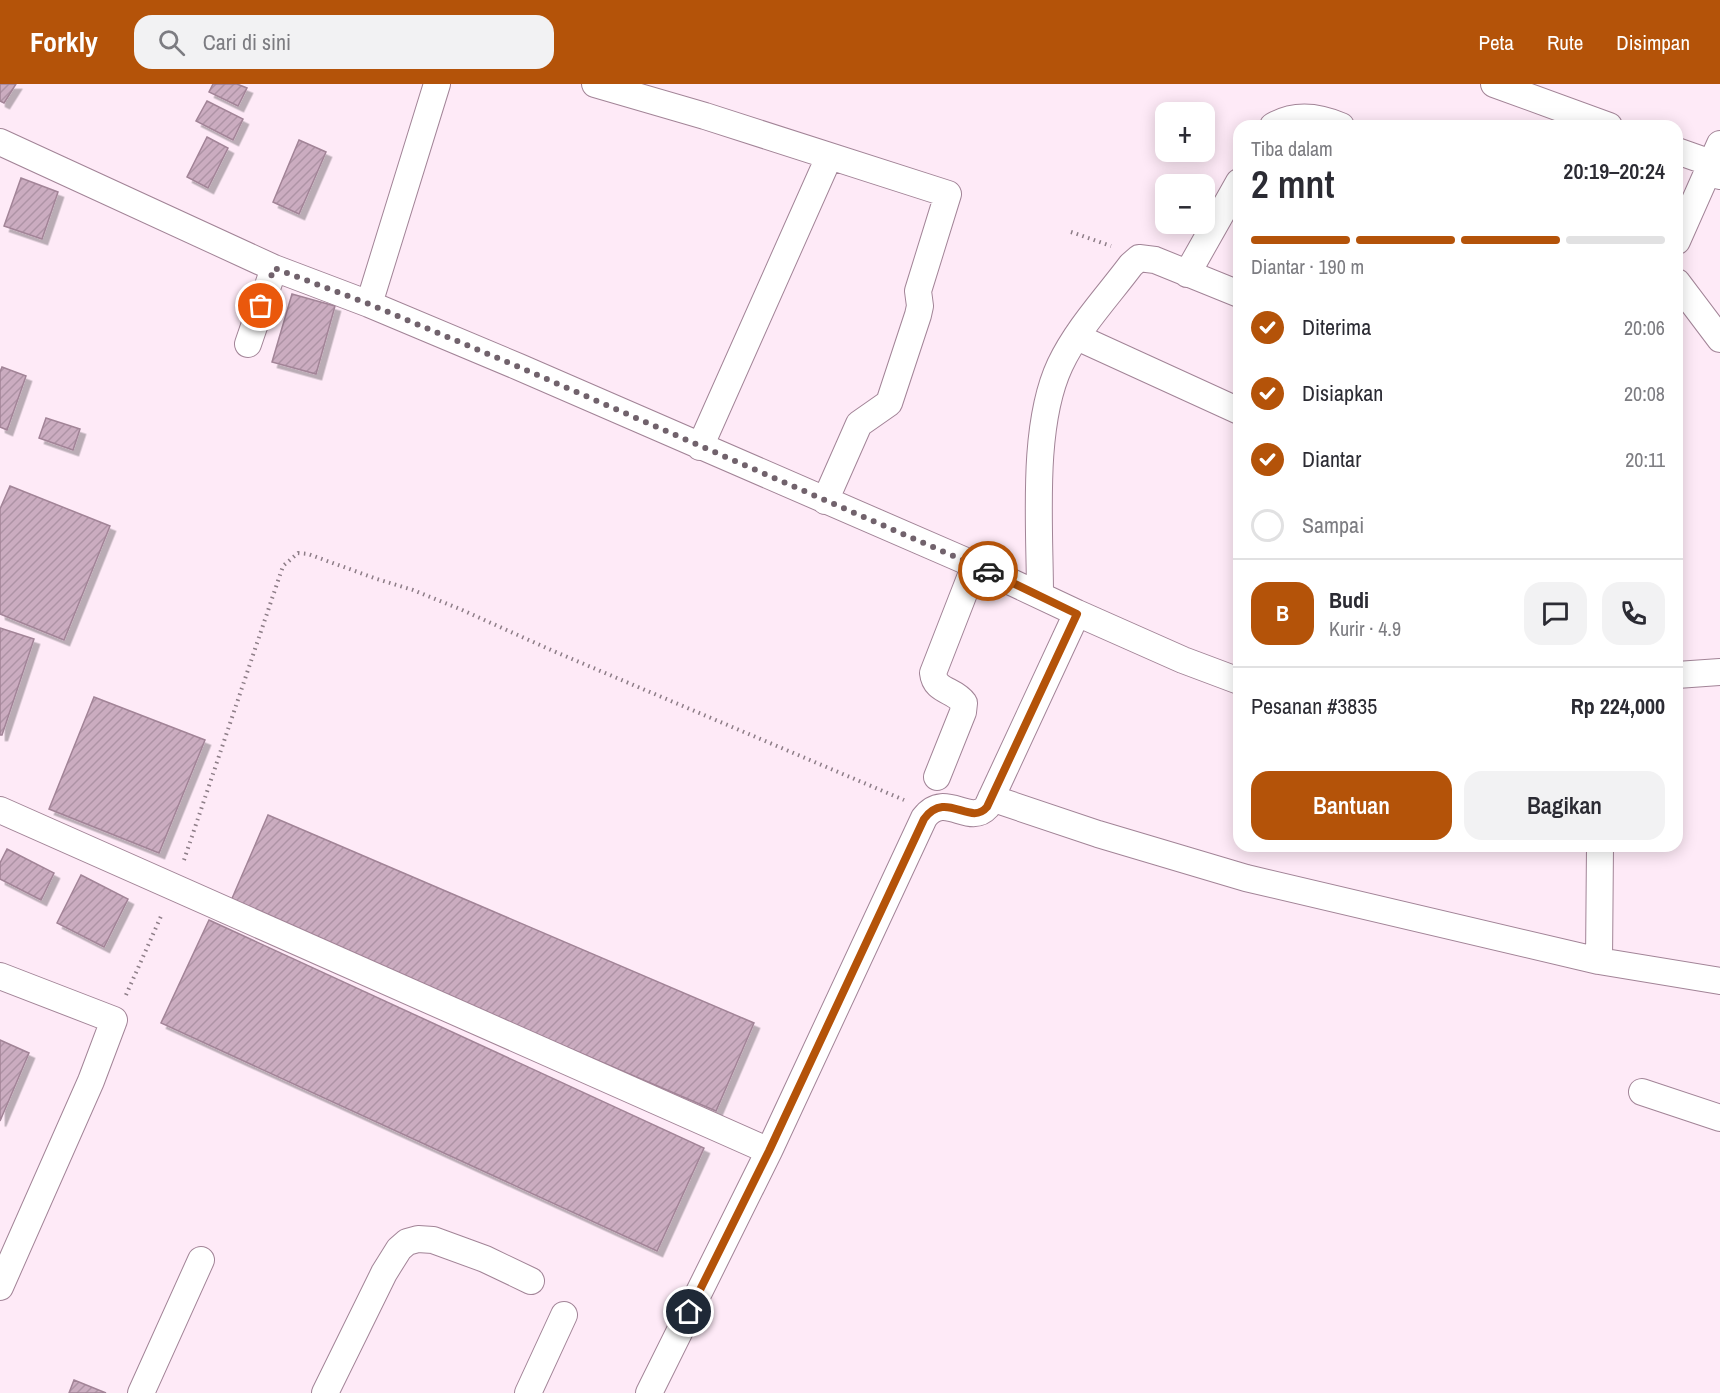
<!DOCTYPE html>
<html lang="id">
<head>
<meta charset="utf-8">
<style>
	body { margin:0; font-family:"Archivo Narrow",sans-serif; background:#f2f2f3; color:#2b2b33; height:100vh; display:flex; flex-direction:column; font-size:22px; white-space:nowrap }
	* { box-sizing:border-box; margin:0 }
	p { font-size:20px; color:#7c7c81 }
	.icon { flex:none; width:33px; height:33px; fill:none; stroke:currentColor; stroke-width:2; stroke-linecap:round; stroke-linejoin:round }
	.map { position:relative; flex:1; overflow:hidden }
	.panel { position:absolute; left:1233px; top:36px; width:450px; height:732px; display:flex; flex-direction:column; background:#fff; border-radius:18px; box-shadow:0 3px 15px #0003 }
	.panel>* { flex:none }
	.buttons { position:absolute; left:1155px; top:18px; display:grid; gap:12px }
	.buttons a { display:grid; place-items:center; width:60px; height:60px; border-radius:12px; background:#fff; box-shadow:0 3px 15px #0003; font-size:30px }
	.pin { position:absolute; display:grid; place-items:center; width:51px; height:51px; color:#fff; margin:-26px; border:3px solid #fff; border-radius:50%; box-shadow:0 2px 6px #0007 }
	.courier { position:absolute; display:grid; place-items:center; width:60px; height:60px; margin:-30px; border:4px solid #b45309; border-radius:50%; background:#fff; color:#222; box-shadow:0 2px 8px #0007 }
	.overview em { font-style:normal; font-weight:600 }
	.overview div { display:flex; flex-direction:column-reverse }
	.overview { display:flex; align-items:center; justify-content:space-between; height:102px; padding:0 18px }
	h1 { font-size:39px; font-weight:600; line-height:45px }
	.bar { display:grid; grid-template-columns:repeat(4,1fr); gap:9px 6px; align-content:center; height:72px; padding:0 18px }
	.bar i { height:8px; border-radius:4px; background:#e1e1e2 }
	.bar .active { background:#b45309 }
	.bar p { grid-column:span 4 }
	.line { display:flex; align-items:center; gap:15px; padding:0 18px; border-top:2px solid #e1e1e2 }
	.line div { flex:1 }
	.round { display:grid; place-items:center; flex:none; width:63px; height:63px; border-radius:18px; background:#f2f2f3 }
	ol { padding:0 18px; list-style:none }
	li { display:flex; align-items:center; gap:18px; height:66px }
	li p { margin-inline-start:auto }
	li .icon { padding:6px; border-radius:50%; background:#b45309; color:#fff; stroke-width:4 }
	li:last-child { color:#7c7c81 }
	li i { width:33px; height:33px; border:3px solid #e1e1e2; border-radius:50% }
	.button { display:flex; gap:12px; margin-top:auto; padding:12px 18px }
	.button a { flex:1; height:69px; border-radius:18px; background:#b45309; color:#fff; font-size:24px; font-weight:600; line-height:69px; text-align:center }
	.button a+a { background:#f2f2f3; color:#2b2b33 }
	header { display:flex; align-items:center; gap:36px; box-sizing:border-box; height:84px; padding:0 30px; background:#b45309; color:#fff }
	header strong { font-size:28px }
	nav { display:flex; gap:33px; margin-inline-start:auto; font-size:21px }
	.search { width:420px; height:54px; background:#f2f2f3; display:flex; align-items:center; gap:15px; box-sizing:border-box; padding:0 21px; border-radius:18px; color:#7c7c81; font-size:22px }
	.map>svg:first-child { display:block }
	.building { fill:url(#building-hatch); stroke:#a28497; stroke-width:1.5; filter:url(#shadow) }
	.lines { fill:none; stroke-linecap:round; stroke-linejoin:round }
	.street-casing { stroke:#a28497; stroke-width:28 }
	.path { stroke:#8d7d87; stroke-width:4; stroke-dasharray:1.5 4.5; stroke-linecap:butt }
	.street { stroke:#fff; stroke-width:26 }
	.done { stroke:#71626c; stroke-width:6; stroke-dasharray:0 10.8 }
	.route { stroke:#b45309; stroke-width:8 }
</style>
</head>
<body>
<header>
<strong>Forkly</strong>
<div class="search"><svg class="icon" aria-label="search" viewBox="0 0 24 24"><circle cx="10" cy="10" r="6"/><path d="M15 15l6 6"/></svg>Cari di sini</div>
<nav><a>Peta</a><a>Rute</a><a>Disimpan</a></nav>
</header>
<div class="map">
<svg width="1720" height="1309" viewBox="0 0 1720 1309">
	<defs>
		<pattern id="building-hatch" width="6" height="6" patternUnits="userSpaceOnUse" patternTransform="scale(1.5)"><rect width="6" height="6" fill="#cbacc0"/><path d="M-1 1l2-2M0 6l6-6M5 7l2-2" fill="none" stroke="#ae93a5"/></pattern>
		<filter id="shadow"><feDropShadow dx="5.5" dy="5.5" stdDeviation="0" flood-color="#0004"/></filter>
	</defs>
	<rect width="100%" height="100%" fill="#feeaf7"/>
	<path class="building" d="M0,0H16L4,19L0,17Z
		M213,0H237L247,4L238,22L209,8Z
		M207,17L243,35L233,56L196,37Z
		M207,53L228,64L208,104L187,93Z
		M299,56L326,68L299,130L273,118Z
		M21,94L58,108L42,155L4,142Z
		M292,210L335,222L316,290L272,278Z
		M2,283L26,292L7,346L0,343V288Z
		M46,334L80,345L73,366L39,354Z
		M10,402L110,442L64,556L0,530V425Z
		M0,544L34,555L2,651H0Z
		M94,613L205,656L159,769L49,725Z
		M268,731L754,939L716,1027L230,819Z
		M7,765L54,789L41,816L0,795V779Z
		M81,791L128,815L104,863L57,839Z
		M209,836L704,1064L657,1167L161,939Z
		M0,956L29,969L0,1037Z
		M74,1296L106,1309H69Z"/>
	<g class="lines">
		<defs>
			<path id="street" d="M595,0L705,32L948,110L918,207L920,222L918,231L889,319L859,340L825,417
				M1494,0L1609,42
				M1273,42C1295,29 1318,32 1341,42
				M0,58L274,184L369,220L519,283L975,481L1077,529L1183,576L1239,597
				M1677,67L1711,79L1720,92
				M1677,157L1720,60
				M1187,190L1239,98
				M1677,198L1720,255
				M369,220L437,0
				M1077,253L1239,327
				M248,260L274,184
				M700,363L829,73
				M1040,511C1040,443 1031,343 1060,281C1077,245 1107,213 1131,181L1139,174L1155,176L1239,210
				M1677,591L1720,588
				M937,693L963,628L964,619C954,605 935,608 933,589L975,481
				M991,714L1098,750L1246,794L1599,877L1720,897
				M0,726L769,1067
				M1599,877L1600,762
				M0,892L114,936L91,997L0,1203
				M1642,1008L1720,1034
				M141,1309L201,1176
				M325,1309L384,1189L399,1165L407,1158L418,1155L433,1156L485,1175L531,1197
				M528,1309L564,1231
				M649,1309L769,1067L924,734C945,706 969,743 987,723L1077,529"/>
		</defs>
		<use href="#street" class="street-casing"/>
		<path class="path" d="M1071,148L1111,162
			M184,776L283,482L298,469L308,470L377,495L413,506L460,525L551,566L904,716
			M126,911L162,830"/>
		<use href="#street" class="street"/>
	</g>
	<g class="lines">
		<path class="done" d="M261,222L274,184L369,220L519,283L988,487"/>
		<path class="route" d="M689,1228L769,1067L924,735C946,705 970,743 987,723L1077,530L988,487"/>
	</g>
</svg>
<div class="buttons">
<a>+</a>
<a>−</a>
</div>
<div class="pin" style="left:261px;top:222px;background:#ea580c"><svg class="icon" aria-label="bag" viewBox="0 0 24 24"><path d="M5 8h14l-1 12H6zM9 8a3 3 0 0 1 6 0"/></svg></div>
<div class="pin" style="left:689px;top:1228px;background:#1f2937"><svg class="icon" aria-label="home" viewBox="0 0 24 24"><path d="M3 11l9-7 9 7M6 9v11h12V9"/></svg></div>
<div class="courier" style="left:988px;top:487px"><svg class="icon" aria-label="car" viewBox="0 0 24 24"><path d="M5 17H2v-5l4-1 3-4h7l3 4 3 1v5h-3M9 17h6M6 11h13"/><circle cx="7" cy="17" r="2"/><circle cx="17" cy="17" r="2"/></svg></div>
<section class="panel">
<div class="overview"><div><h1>2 mnt</h1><p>Tiba dalam</p></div><em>20:19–20:24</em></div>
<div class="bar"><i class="active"></i><i class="active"></i><i class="active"></i><i></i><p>Diantar · 190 m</p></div>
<ol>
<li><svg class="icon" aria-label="check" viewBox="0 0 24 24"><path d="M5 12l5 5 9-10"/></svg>Diterima<p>20:06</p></li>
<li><svg class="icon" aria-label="check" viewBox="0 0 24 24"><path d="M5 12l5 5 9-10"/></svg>Disiapkan<p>20:08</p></li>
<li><svg class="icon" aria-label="check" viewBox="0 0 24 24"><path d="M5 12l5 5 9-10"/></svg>Diantar<p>20:11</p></li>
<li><i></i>Sampai</li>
</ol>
<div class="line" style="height:108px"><b class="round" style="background:#b45309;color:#fff">B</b><div><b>Budi</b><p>Kurir · 4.9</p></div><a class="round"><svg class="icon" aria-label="chat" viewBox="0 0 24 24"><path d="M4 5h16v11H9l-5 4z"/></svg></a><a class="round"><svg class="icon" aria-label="phone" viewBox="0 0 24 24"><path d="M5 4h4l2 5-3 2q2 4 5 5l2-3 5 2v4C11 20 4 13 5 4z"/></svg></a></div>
<div class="line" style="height:78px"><div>Pesanan #3835</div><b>Rp 224,000</b></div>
<div class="button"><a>Bantuan</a><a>Bagikan</a></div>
</section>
</div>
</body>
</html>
